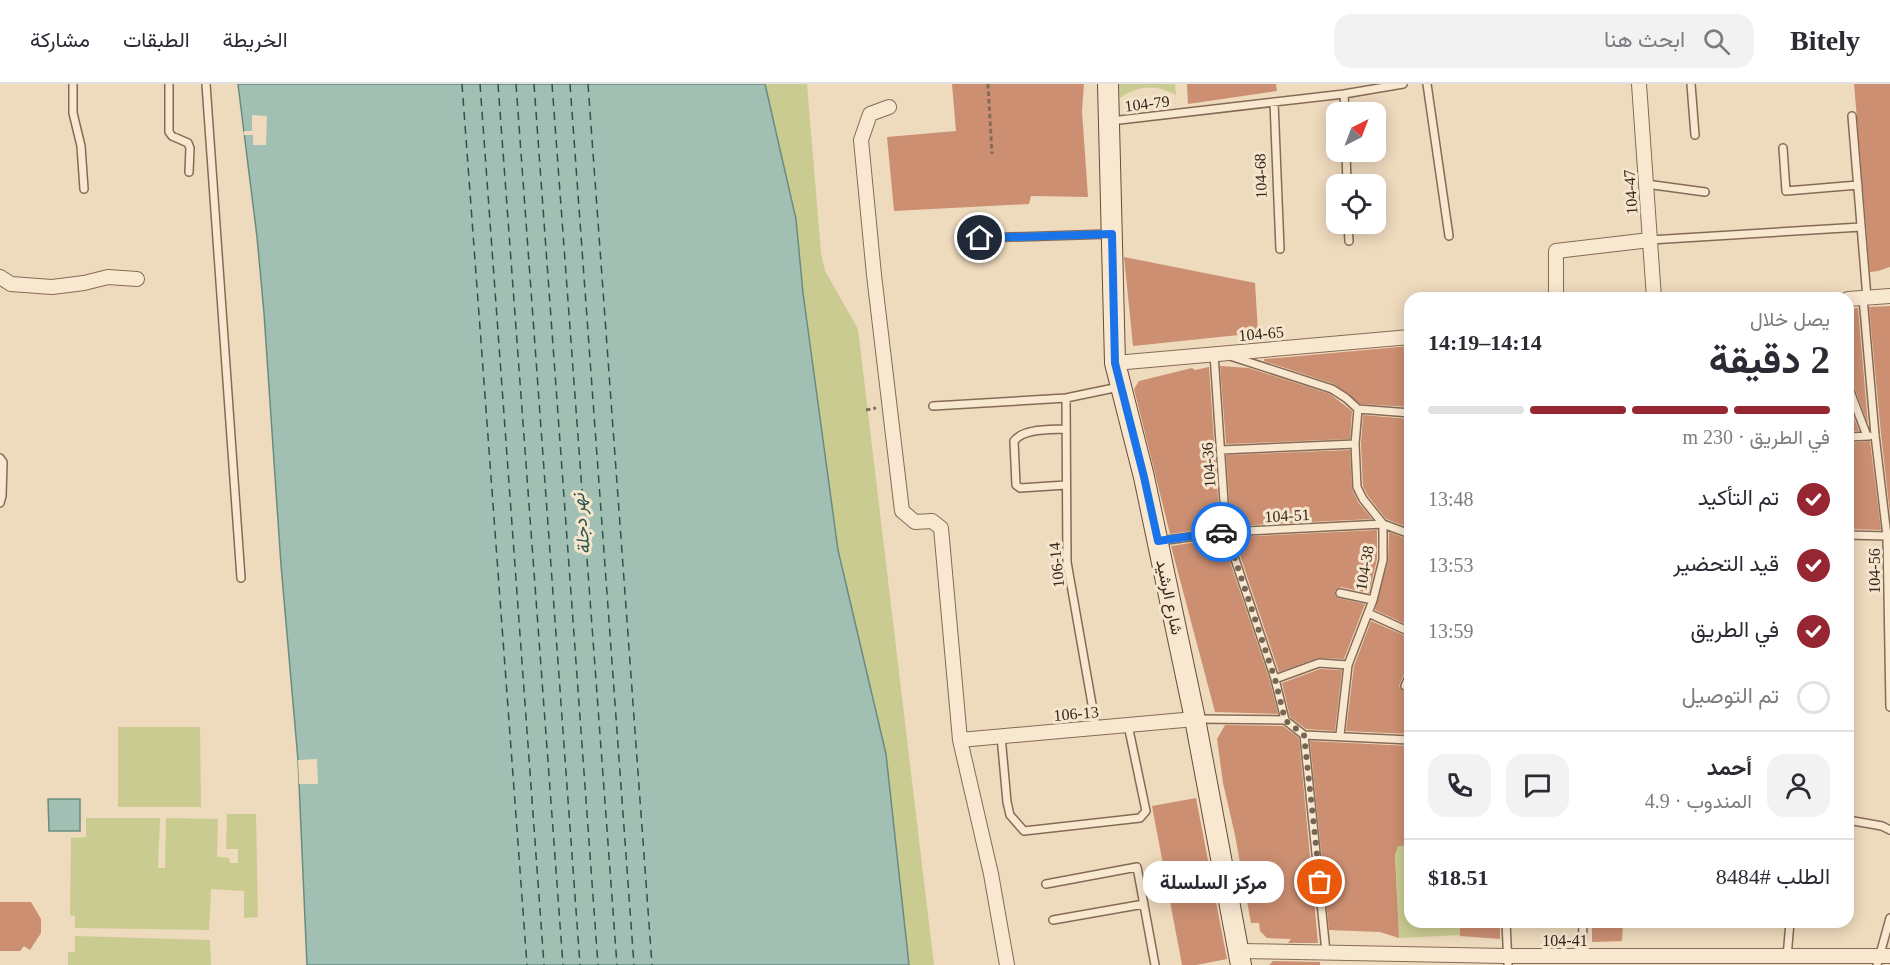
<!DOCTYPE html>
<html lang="ar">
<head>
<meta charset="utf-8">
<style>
	body { margin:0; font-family:"Times New Roman",Vazirmatn,serif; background:#f2f2f3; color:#2b2b33; direction:rtl; height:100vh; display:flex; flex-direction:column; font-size:22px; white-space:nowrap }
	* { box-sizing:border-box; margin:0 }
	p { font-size:20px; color:#7c7c81 }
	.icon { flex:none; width:33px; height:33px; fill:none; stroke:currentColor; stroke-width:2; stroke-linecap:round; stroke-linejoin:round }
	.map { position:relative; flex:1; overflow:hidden; direction:ltr }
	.sheet { position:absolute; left:1404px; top:208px; width:450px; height:636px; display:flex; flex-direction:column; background:#fff; border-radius:18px; box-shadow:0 3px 15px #0003; direction:rtl }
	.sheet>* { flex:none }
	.needle { width:39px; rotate:42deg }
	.tools { position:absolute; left:1326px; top:18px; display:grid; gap:12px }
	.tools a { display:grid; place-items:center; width:60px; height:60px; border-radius:12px; background:#fff; box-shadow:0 3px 15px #0003; font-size:30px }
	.pin { position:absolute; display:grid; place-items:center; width:51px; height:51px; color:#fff; margin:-26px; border:3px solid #fff; border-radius:50%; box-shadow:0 2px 6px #0007 }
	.courier { position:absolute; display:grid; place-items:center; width:60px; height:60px; margin:-30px; border:4px solid #1a73e8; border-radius:50%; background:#fff; color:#222; box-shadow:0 2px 8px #0007 }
	.bubble { position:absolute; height:42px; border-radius:18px; background:#fff; box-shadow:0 3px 15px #0003; font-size:20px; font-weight:700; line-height:42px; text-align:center; direction:rtl }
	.overview em { font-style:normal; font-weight:700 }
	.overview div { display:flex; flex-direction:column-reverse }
	.overview { display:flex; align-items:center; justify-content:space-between; height:102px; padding:0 24px }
	h1 { font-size:39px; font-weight:700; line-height:45px }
	.bar { display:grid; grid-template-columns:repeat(4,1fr); gap:9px 6px; align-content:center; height:72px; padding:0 24px }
	.bar i { height:8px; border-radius:4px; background:#e1e1e2 }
	.bar .current { background:#952632 }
	.bar p { grid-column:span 4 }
	.line { display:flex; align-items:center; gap:15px; padding:0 24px; border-top:2px solid #e1e1e2 }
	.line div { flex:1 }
	.round { display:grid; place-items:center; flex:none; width:63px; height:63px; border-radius:18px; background:#f2f2f3 }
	ol { padding:0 24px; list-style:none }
	li { display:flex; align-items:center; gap:18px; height:66px }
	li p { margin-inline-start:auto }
	li .icon { padding:6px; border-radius:50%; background:#952632; color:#fff; stroke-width:4 }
	li:last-child { color:#7c7c81 }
	li i { width:33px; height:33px; border:3px solid #e1e1e2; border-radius:50% }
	header { display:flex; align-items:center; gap:36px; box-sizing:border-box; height:84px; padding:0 30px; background:#fff; border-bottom:2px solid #e1e1e2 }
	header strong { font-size:28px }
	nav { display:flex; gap:33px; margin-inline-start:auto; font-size:21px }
	.search { width:420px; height:54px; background:#f2f2f3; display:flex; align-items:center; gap:15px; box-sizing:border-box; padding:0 21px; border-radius:18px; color:#7c7c81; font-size:22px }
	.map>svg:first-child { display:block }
	.green { fill:#cacb91 }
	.water { fill:#a1bfb3; stroke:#698c80; stroke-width:1.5 }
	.pier { fill:#eedabd }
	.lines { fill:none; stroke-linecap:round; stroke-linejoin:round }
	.ferry { stroke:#2a554e; stroke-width:1.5; stroke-dasharray:8 6; stroke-linecap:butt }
	.building { fill:#cc8f72 }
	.service-casing { stroke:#856b56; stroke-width:10 }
	.minor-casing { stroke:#856b56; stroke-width:16 }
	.secondary-casing { stroke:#674c3a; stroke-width:22 }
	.path { stroke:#856b56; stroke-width:3; stroke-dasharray:4.5 3; stroke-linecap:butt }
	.service { stroke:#f9e8d0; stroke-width:7 }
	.minor { stroke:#f9e8d0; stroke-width:14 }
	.secondary { stroke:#f9e8d0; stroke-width:20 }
	.done { stroke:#766454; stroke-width:6; stroke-dasharray:0 10.8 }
	.route { stroke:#1a73e8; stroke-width:8 }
	.labels { text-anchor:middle; stroke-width:6; stroke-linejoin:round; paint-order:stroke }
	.street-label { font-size:16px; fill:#35251b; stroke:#f5e5cd }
	.water-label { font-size:18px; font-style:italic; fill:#2a554e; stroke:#f5e5cd }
</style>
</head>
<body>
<header>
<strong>Bitely</strong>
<div class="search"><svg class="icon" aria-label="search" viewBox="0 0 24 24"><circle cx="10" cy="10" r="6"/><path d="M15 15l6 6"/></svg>ابحث هنا</div>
<nav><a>الخريطة</a><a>الطبقات</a><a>مشاركة</a></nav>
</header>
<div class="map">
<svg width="1890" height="881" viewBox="0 0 1890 881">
	<rect width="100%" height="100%" fill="#eedabd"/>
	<path class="green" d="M765,0H807L821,169L825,187L858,245L934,881H909L886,670L838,466L803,209L796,135Z
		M1119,0H1175L1176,11C1157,0 1138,1 1120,14Z
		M118,643H200L201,723H118Z
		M227,730H256L258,833L244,834V807L211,805L209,846L75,844V832L70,831L71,754L86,753V734H160L158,784H165L166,734L218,735L217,773L229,774L230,779H238V765H226Z
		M1395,762H1410V838L1460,839V851L1399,854Z
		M75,852L210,856L211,881H68V868H75Z"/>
	<path class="water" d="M238,0H765L796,135L803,209L838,466L886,670L909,881H307L298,676L281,481L264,229L257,153Z
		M48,715H80V747H49Z"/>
	<path class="pier" d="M252,31L267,32L266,61H253V51H243L244,47H252Z
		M317,675L318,700H299L298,676Z"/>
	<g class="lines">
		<path class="ferry" d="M462,0L527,881
			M480,0L544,881
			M498,0L563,881
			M516,0L580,881
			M534,0L598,881
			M552,0L617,881
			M570,0L634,881
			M588,0L652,881"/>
	</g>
	<path class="building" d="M952,0H1084L1082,27L1088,113L1031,112L1029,120L894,127L887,53L956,47Z
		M1187,0H1276L1277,7L1188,20Z
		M1854,0H1890V183L1878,187L1870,188Z
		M1124,173L1255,199L1258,249L1133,262Z
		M1890,222V430L1881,350L1869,223Z
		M1858,224L1868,340L1853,300L1848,296V225Z
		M1410,262V323L1360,320L1334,300L1264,277V275L1277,274Z
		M1220,282L1249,284L1330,310L1352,327L1350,355L1226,360Z
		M1209,283L1220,443L1170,450L1134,305L1139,297L1192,284L1195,286Z
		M1848,318L1859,347H1848Z
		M1363,331L1410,335V444L1386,435L1368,412L1363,402L1361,360Z
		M1870,357L1881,446L1848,445V359Z
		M1350,366L1352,405L1358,418L1372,435L1231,442L1226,371Z
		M1377,446V475L1369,509L1341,503L1335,507V511L1338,514L1365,520L1344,575L1318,574L1279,588L1234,453Z
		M1389,448L1410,456V542L1375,526L1388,477Z
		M1222,454L1270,597L1278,630L1215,628L1171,462Z
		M1371,537L1410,554V585L1405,588L1399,602L1403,607L1410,605V650L1346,647L1354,582Z
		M1320,585L1342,586L1335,647L1306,645L1290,633L1282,599Z
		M1225,641L1283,642L1299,654L1318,859H1288L1291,855L1267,854L1260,847L1259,839H1251L1235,751L1223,699L1217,655Z
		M1310,657L1410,662V762H1398L1395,771L1399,854L1380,848L1329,846Z
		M1196,714L1227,875L1196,881H1182L1152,722Z
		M0,818H31L41,835V849L30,866L24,862L20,867H0Z
		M1460,838H1500V855L1460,852Z
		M1592,838H1623L1622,857L1592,858Z
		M1273,877L1320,878V881H1269Z"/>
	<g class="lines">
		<defs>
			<path id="service" d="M73,0V29L81,62L84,105
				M169,0V48L172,52L188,59L190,64L189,88
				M206,0L241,494
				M1427,0L1449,152
				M1691,0L1695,51
				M1344,10L1345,28
				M1274,18L1280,165
				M1852,32L1867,214
				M1111,37L1344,10L1403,0
				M1783,64L1786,107L1858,101
				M1346,68L1347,100
				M1646,100L1705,108
				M1348,140L1349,157
				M980,154L1110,150
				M1650,156L1861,143
				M1863,214L1875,351L1887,452L1890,623
				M1214,270L1226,448L1275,595L1285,636L1304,651L1326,868
				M1230,272L1332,305L1346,314L1358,325L1410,329
				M1848,302L1867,352
				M1066,314L1067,478L1096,643
				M933,322L1066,314L1119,303
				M1066,345C1050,346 1024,344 1014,357L1016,401L1020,404L1066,401
				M1848,353L1869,352
				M1221,366L1355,360
				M0,374L3,378L2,412L0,419
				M1848,451L1887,452
				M1160,457L1226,448L1383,440L1410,450
				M1340,509L1373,516
				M1368,529L1410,548
				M1275,595L1319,579L1348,581
				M1405,602L1410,591
				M1198,635L1285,636
				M1304,651L1410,656
				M1340,651L1348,581L1373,516L1383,476V440L1363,415L1357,403L1355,360L1358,325
				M1001,652L1007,718L1010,731L1024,747L1140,734L1146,727L1128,641
				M1848,736L1882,742L1890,746
				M1046,800L1137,783L1155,881
				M1053,836L1144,820
				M1506,838L1508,881
				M1582,872L1583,838
				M1787,873L1790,838
				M1877,881L1890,834"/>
			<path id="minor" d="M1639,0L1654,214
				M889,23L870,30L861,56L874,191L902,427L915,438L932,437L941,444L960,656L991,790L1007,881
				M0,193L11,200L52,203L84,199L108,193L137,195
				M1556,214V167L1650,156
				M1848,215L1890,212
				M1115,279L1410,253
				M960,656L1195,635
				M1239,867L1506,872H1890"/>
			<path id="secondary" d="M1108,0L1115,279L1144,393L1195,635L1241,881"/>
		</defs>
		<use href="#service" class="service-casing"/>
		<use href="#minor" class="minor-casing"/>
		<use href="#secondary" class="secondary-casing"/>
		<path class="path" d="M988,0L992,70
			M866,326L876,324"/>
		<use href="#service" class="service"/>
		<use href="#minor" class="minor"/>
		<use href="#secondary" class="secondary"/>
	</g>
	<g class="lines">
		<path class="done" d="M1221,448H1226L1275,595L1285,636L1304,651L1320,798"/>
		<path class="route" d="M980,154L1112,150L1115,279L1144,393L1158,457L1221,448"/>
	</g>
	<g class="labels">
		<g class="street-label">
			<text transform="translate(1147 19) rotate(-7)" y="6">104-79</text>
			<text transform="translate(1260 92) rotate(-92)" y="6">104-68</text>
			<text transform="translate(1630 108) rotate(-94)" y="6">104-47</text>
			<text transform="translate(1261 249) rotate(-5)" y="6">104-65</text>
			<text transform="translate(1208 381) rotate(-94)" y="6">104-36</text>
			<text transform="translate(1287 431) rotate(-3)" y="6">104-51</text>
			<text transform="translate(1056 481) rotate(-96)" y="6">106-14</text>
			<text transform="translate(1364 484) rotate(-80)" y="6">104-38</text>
			<text transform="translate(1874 487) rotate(-90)" y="6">104-56</text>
			<text transform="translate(1170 513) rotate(78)" y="6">شارع الرشيد</text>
			<text transform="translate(1076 629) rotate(-5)" y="6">106-13</text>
			<text x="1565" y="862">104-41</text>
		</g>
		<g class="water-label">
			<text transform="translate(581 440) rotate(-96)" y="6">نهر دجلة</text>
		</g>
	</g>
</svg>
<div class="tools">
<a><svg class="needle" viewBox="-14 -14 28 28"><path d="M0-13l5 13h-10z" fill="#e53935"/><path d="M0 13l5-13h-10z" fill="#7c7c81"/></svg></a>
<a><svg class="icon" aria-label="locate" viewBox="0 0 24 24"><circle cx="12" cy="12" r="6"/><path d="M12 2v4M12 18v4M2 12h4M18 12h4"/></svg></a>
</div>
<div class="pin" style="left:1320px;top:798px;background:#ea580c"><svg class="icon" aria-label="bag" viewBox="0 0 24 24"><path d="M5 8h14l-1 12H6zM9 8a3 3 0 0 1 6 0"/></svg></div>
<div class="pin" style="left:980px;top:154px;background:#1f2937"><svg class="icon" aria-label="home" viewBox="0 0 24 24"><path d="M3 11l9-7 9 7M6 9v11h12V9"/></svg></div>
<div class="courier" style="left:1221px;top:448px"><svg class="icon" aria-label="car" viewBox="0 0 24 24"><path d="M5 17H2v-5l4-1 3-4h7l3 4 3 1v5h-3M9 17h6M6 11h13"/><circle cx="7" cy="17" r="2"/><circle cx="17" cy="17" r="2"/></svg></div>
<div class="bubble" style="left:1143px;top:777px;width:141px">مركز السلسلة</div>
<section class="sheet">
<div class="overview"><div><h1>2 دقيقة</h1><p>يصل خلال</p></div><em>14:14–14:19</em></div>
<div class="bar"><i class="current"></i><i class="current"></i><i class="current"></i><i></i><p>في الطريق · 230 m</p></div>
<ol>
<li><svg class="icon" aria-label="check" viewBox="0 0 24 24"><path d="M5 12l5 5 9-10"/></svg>تم التأكيد<p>13:48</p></li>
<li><svg class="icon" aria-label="check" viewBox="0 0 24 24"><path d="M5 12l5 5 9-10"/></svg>قيد التحضير<p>13:53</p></li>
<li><svg class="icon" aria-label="check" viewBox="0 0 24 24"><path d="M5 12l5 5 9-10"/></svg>في الطريق<p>13:59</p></li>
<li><i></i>تم التوصيل</li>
</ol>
<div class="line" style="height:108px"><a class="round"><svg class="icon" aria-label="person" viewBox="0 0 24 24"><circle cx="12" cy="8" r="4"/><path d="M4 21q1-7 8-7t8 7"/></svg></a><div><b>أحمد</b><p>المندوب · 4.9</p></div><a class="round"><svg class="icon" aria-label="chat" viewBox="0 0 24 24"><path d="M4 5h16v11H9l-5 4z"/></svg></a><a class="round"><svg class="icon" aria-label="phone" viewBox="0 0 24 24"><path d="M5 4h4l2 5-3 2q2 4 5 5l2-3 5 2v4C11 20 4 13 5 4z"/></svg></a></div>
<div class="line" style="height:78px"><div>الطلب #8484</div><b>$18.51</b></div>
</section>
</div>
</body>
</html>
